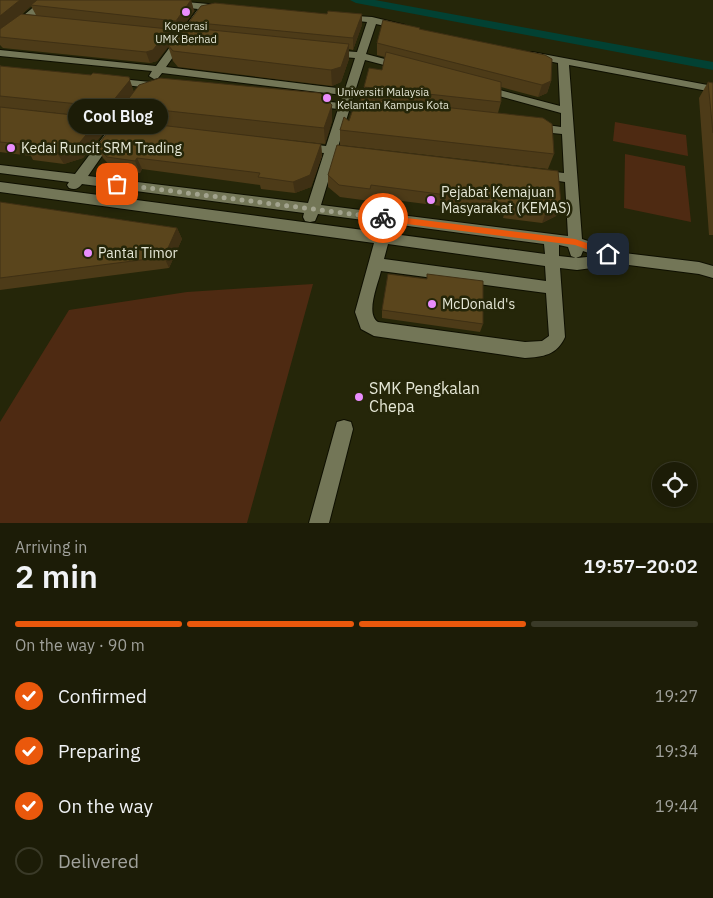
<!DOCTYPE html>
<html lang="en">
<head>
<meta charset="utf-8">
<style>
	body { margin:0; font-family:"IBM Plex Sans",sans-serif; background:#252511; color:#f1f3f6; height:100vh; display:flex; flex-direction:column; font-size:19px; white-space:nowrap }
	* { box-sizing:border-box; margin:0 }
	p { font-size:16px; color:#a0a19b }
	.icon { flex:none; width:28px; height:28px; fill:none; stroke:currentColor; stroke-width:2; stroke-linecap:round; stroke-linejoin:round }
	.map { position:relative; height:523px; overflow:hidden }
	.sheet { display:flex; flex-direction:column; background:#1c1c07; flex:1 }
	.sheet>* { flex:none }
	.tools { position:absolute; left:652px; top:462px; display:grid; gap:10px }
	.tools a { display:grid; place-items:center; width:45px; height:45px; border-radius:50%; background:#1c1c07; box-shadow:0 1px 4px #0004,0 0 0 1px #3a3a28; font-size:25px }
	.pin { position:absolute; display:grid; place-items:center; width:42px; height:42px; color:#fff; margin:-21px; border-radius:10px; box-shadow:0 2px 8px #0006 }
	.courier { position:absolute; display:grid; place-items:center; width:50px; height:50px; margin:-25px; border:4px solid #ea580c; border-radius:50%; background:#fff; color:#222; box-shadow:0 1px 6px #0007 }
	.bubble { position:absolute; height:35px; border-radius:18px; background:#1c1c07; box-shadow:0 1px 4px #0004,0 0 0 1px #3a3a28; font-size:16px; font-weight:600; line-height:35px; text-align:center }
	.headline em { font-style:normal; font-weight:600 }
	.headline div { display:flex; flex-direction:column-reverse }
	.headline { display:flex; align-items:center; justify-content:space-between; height:85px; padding:0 15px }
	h1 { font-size:32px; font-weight:600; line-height:38px }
	.bar { display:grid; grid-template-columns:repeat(4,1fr); gap:8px 5px; align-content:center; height:60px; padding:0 15px }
	.bar i { height:6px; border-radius:4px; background:#3a3a28 }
	.bar .active { background:#ea580c }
	.bar p { grid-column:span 4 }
	ol { padding:0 15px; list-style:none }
	li { display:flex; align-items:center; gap:15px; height:55px }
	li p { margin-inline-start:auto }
	li .icon { padding:5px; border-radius:50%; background:#ea580c; color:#fff; stroke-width:4 }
	li:last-child { color:#a0a19b }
	li i { width:28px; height:28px; border:2px solid #3a3a28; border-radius:50% }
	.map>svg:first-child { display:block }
	.green { fill:#4e2a12 }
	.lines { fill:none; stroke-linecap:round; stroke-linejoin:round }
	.canal { fill:#024133; fill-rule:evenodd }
	.minor-casing { stroke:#0e0f00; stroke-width:2 }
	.minor { fill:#737657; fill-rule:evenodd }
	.wall { fill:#4d3b18; fill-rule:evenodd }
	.shaded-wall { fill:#3f3014 }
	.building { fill:#5a451c; stroke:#3f3014 }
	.route { fill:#ea580c }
	.done { stroke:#a2a38e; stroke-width:5; stroke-dasharray:0 9 }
	.poi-dot { fill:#ea8dfd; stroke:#252609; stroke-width:2 }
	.labels { text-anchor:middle; stroke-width:5; stroke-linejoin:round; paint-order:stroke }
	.far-poi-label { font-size:11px; fill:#e5e7d6; stroke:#252609 }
	.poi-label { font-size:14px; fill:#e5e7d6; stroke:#252609; text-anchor:start }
	.near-poi-label { font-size:16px; fill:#e5e7d6; stroke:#252609; text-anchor:start }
</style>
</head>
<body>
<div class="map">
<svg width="713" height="523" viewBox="0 0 713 523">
	<rect width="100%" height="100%" fill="#252609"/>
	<path class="green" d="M615,122L686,135L688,156L613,141Z
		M625,154L685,166L691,222L624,208Z
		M313,284L247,523H0V422L69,310L187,292Z"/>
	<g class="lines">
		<path class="canal" d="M350,0H375L713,62V70L356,3Z"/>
		<defs>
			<path id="minor" d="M42,0H53L4,42L0,43V35Z
				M174,1L220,5L225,8L220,11L206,10L166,67L345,89L355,58L330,56L325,53L330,50L357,52L367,22L340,19V15L372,17L405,25V29L402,30L376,24L366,54L407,65L408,67L403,70L365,60L351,104L374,106L380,110L374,114L349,111L338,147L356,149L362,153L356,157L336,155L321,205L568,236L565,182L533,177L531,174L533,171L538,170L564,173L562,134L533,131L527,127L533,123L561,127V113L477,90L475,88L477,86L481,85L560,106L558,63L528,57L527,55L528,53L532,52L713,86V92L569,65L582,239L624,253L699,262L713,266V278L699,274L621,264L577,270L560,268L565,337C557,355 543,357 525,358L374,336L361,329L355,312L374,243L0,192V182L545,254L544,244L318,214L315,221L310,222L305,221L303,217L304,213L82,184C78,189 75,190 69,188L67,185L69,182L0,173V165L75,174L109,129L79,125L77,122L79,119L114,122L133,97L137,96L143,99L125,123L136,125L138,128L132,132L120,130L88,176L308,203L324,153L302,151L296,147L302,143L326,146L338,109L312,106L306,103L312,100L340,103L343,95L162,73L158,78L154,79L149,76L152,71L0,56V50L156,66L198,9L171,6L169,4ZM388,244L545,266L546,281L384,259ZM559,245L568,247L571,256L576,258L581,256L583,251L597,256L577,258L559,256ZM381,271L546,293L549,336L542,341L525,342L378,322C365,314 378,284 381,271Z
				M111,78L160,83L166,86L160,89L107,83L106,81L107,79Z
				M344,420L351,422L353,429L329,523H309L335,429L337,422Z"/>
		</defs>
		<use href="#minor" class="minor-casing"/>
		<use href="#minor" class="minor"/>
	</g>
	<path class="wall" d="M0,0H191L194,11L183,27L191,28L189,22L362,25L353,50L349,49V59L341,82L332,86L178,67L173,61L168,46L157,61L150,63L3,48L0,45ZM31,6L36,15L22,14ZM170,31L178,32L172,40Z
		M420,29L551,81L547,93L538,97L501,87V102L498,113L554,154L548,169L340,145V130L349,121L361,100L364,98V87L382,70L385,57L377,55V43Z
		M0,65L1,66L134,91L332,105V121L325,144L129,122L123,106L113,119L0,107Z
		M708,82L713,83V235H709L699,98Z
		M0,107L100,118L106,130L83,158L64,164L33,160L31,156L0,152Z
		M321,144L322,156L311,187L295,193L261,189L260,185L142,169L140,173L113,169L103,158L97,146Z
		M328,175L561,204L556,216L542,223L503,218L504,214L371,197L370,201L340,197L328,187Z
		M0,202L177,228L182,239L169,268L0,290Z
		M382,310L483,324L480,332L382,318Z"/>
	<path class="shaded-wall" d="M20,0H39L31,5V6L0,33V16Z
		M191,0L194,11L179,32L176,21Z
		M362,14V25L353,50V38Z
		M169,29L173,41L157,61L150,63L146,52Z
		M349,44V59L341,82L332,86L331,70Z
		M129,77L134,92L113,119L108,107Z
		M551,81L547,93L538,97L542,85Z
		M332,105V121L325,144L324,128Z
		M100,118L106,130L83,158L64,164L57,153Z
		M321,144L322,156L311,187L295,193L293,182Z
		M137,158L142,169L140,173L135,161Z
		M561,204L556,216L542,223L546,212Z
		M177,228L182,239L169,268L164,257Z"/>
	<path class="building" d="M0,0H20L0,16Z
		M37,0H191L176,21L31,5Z
		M215,3L327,14L328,11L362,14L353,38L189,22L201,6Z
		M21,14L169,29L153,50L146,52L0,37V29Z
		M383,20L420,28L419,29L545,55L552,59L551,81L542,85L377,43Z
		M182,27L349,44L341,67L331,70L173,51L168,45Z
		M386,52L501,82V102L364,87L369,68L382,70Z
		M0,66L91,75L93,73L129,77L130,80L108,107L0,96Z
		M160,78L320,93L332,105L324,128L123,106L139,85Z
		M708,82L713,83V133Z
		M361,98L543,118L552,124L554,154L340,130L344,117L349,121L355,103L361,100Z
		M0,107L100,118L76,147L57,153L26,149L29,145L0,142Z
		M117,120L321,144L310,175L293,182L258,177L260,173L137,158L135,161L107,157L97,146Z
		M337,145L558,171L561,204L546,212L507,207V203L371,185L370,189L339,185L328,175Z
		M0,202L177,228L164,257L0,278Z
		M388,274L427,279V274L483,281V324L382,310Z"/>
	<path class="route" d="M383,215L575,239L610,251L612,254L608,257L575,245L383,221L379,218Z"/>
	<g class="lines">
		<path class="done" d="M117,184L383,218"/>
	</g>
	<g class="poi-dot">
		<circle cx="186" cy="12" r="5"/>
		<circle cx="327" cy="98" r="5"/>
		<circle cx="11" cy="148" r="5"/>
		<circle cx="431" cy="200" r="5"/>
		<circle cx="88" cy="253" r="5"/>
		<circle cx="432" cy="304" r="5"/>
		<circle cx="359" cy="397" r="5"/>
	</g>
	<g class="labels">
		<g class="far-poi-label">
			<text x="186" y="30">Koperasi<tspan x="186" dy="13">UMK Berhad</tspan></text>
			<text x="337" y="96" text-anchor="start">Universiti Malaysia<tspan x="337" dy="13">Kelantan Kampus Kota</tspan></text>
		</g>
		<g class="poi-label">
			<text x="21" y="153">Kedai Runcit SRM Trading</text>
			<text x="441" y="197">Pejabat Kemajuan<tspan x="441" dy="16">Masyarakat (KEMAS)</tspan></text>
			<text x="98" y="258">Pantai Timor</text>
			<text x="442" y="309">McDonald's</text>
		</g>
		<g class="near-poi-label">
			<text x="369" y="394">SMK Pengkalan<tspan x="369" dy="18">Chepa</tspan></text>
		</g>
	</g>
</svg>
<div class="tools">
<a><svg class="icon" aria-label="locate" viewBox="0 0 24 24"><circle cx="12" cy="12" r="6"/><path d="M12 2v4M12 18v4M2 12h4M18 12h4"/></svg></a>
</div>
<div class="pin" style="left:117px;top:184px;background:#ea580c"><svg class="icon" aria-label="bag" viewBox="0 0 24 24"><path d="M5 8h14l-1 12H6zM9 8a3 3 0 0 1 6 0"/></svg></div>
<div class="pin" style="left:608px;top:254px;background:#1f2937"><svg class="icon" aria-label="home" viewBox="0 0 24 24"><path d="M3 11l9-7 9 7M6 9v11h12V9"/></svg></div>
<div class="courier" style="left:383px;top:218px"><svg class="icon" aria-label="bike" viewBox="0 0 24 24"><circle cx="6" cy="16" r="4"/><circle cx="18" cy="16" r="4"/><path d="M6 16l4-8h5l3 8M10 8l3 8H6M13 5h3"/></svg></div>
<div class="bubble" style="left:68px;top:99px;width:100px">Cool Blog</div>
</div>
<section class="sheet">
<div class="headline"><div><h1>2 min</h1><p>Arriving in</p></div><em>19:57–20:02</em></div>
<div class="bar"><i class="active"></i><i class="active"></i><i class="active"></i><i></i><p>On the way · 90 m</p></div>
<ol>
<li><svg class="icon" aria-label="check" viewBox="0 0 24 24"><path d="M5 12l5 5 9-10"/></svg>Confirmed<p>19:27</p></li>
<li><svg class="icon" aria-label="check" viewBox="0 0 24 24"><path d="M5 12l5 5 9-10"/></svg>Preparing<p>19:34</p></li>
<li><svg class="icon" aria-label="check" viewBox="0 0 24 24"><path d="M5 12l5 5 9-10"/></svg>On the way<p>19:44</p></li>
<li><i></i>Delivered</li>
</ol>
</section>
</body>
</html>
